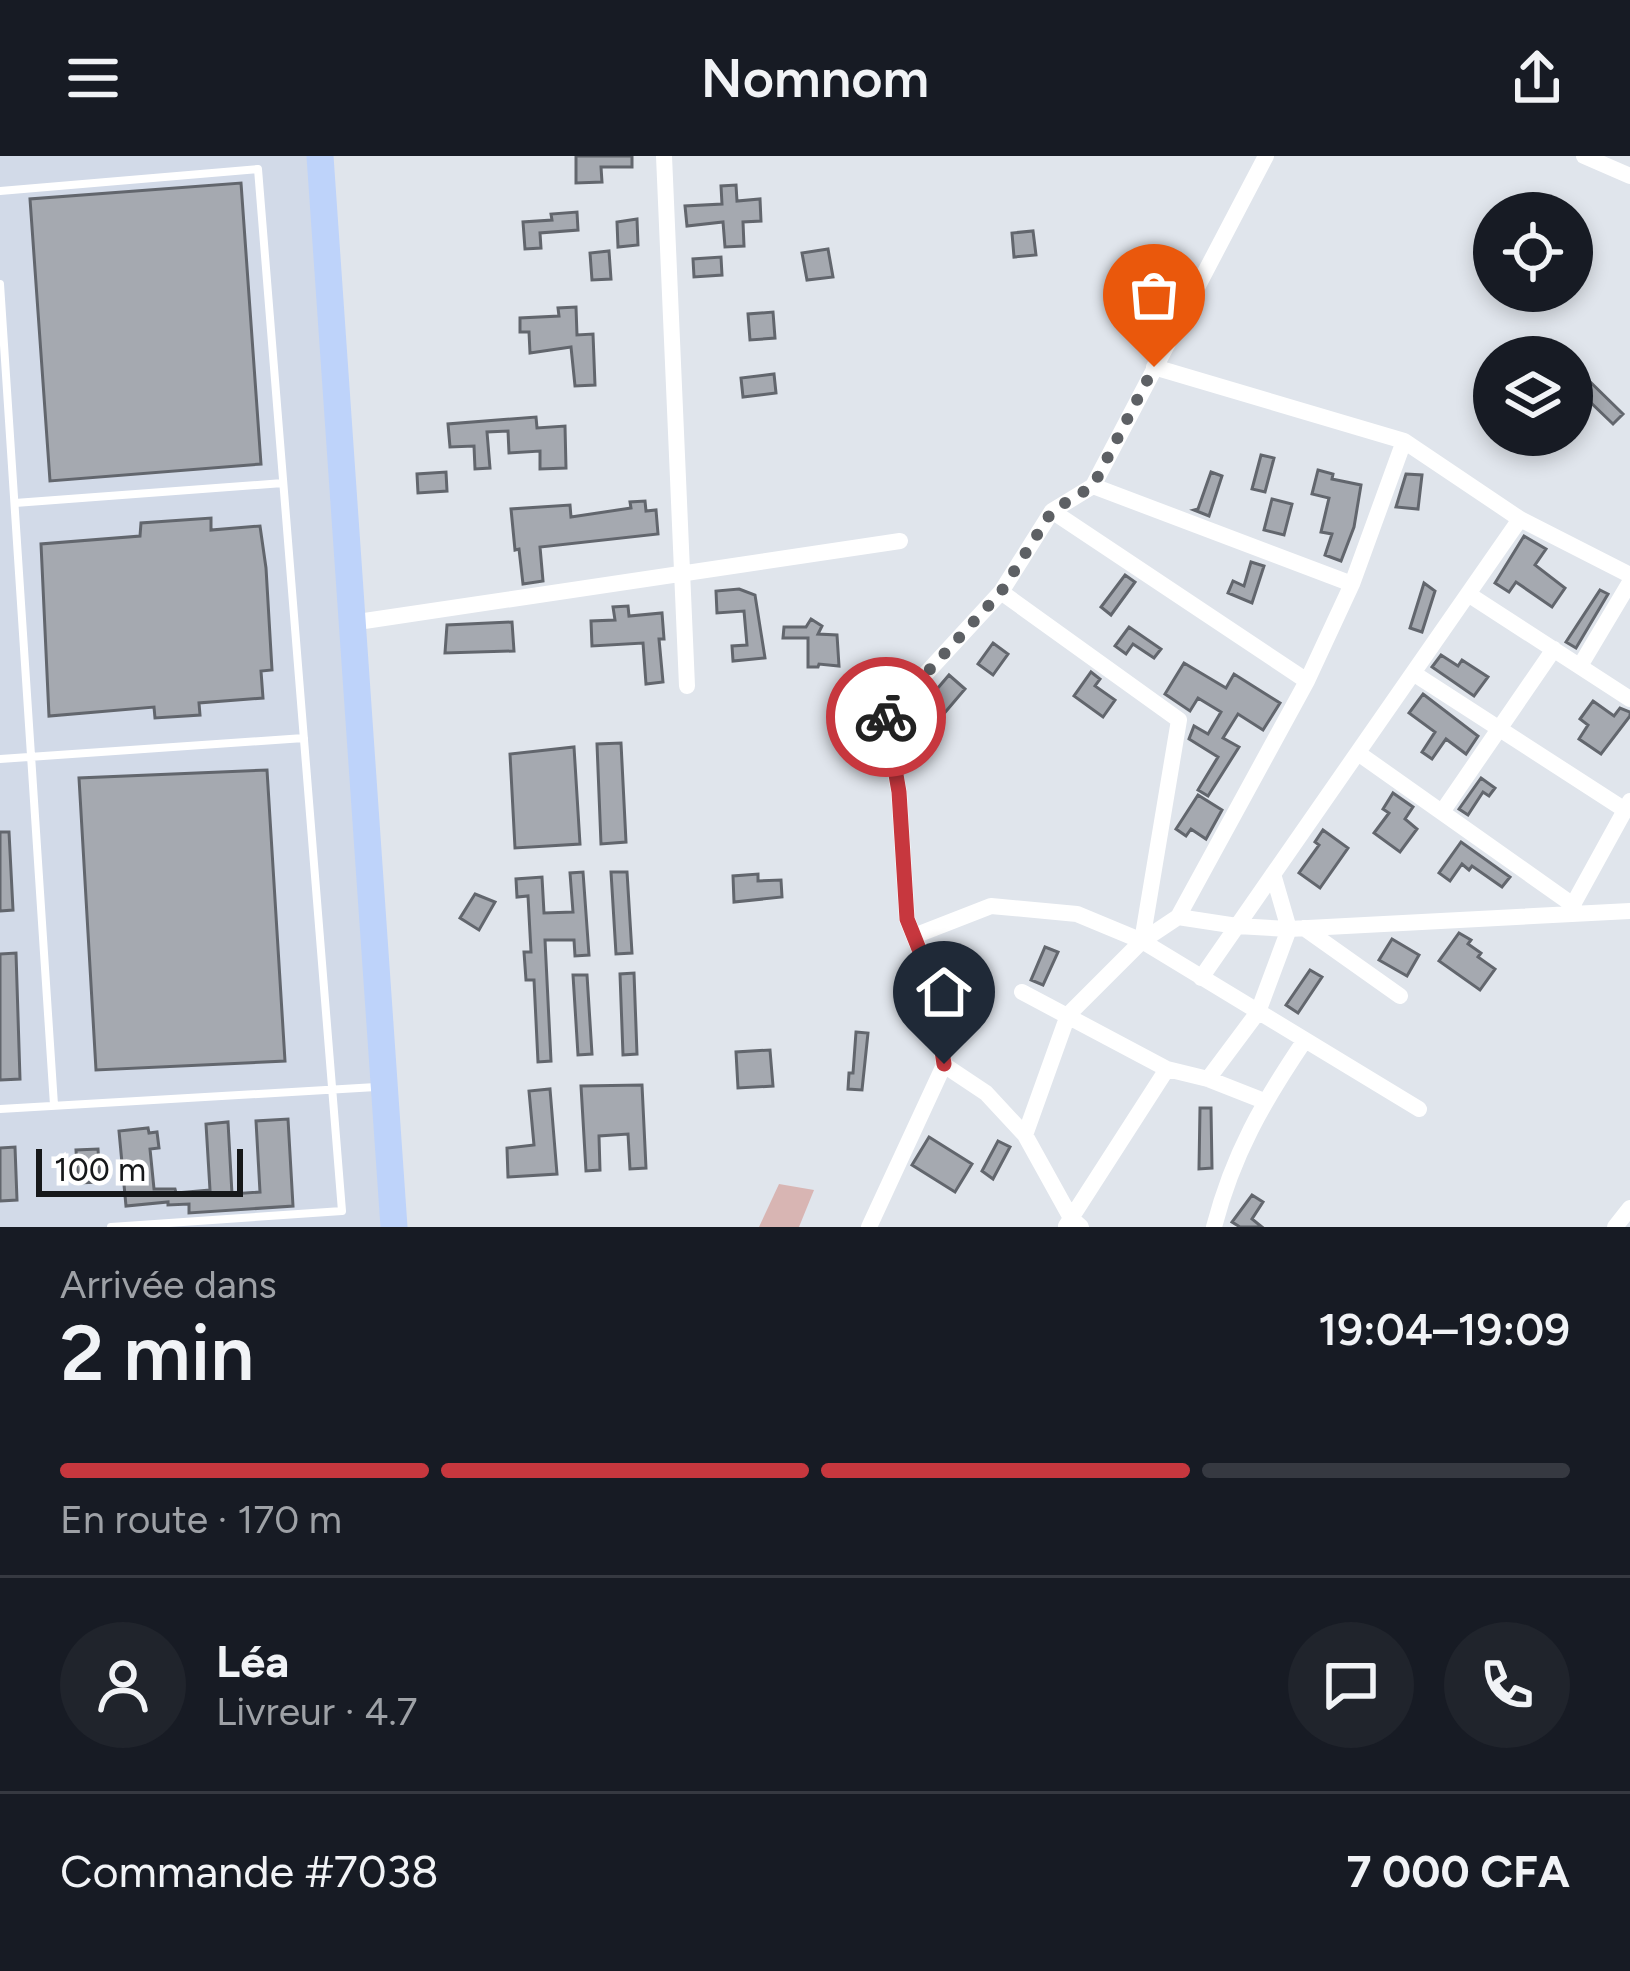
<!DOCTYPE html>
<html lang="fr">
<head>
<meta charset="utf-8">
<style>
	body { margin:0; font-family:Figtree,sans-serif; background:#20242c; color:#f1f3f6; height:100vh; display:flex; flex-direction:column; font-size:45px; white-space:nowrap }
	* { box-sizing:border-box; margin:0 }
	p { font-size:39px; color:#9ea1a6 }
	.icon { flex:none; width:66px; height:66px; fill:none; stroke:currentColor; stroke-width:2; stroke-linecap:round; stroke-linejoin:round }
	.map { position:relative; height:1071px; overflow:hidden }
	.sheet { display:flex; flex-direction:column; background:#171b24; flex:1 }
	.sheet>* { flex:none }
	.tools { position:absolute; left:1473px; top:36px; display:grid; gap:24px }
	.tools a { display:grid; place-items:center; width:120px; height:120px; border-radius:50%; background:#171b24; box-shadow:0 6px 18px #0003; font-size:60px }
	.scale { position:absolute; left:36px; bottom:30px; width:207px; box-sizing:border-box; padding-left:12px; border:6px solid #16181a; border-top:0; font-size:33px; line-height:42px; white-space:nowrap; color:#16181a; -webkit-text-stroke:9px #fff; paint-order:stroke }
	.pin { position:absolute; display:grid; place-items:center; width:102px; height:102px; color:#fff; margin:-123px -51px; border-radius:50% 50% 50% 0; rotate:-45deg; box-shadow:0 0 12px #0007 }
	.pin .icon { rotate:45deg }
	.courier { position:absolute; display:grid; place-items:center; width:120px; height:120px; margin:-60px; border:9px solid #c7373e; border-radius:50%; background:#fff; color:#222; box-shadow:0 3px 15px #0007 }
	.headline em { font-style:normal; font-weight:600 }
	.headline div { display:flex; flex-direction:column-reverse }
	.headline { display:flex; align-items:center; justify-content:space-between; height:204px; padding:0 60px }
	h1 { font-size:78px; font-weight:600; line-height:90px }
	.bar { display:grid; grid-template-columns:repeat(4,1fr); gap:18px 12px; align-content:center; height:144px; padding:0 60px }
	.bar i { height:15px; border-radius:9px; background:#363941 }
	.bar .active { background:#c7373e }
	.bar p { grid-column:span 4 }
	.line { display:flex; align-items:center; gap:30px; padding:0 60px; border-top:3px solid #363941 }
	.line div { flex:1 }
	.round { display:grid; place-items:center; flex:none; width:126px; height:126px; border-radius:63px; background:#20242c }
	header { display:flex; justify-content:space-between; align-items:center; height:156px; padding:0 60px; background:#171b24; font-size:54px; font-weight:600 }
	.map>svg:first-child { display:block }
	.built { fill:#d2dae8 }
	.green { fill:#d8b5b3 }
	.building { fill:#a5a9b0; stroke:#62666d; stroke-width:3 }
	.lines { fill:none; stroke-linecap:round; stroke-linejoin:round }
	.lane { stroke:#fff; stroke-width:8 }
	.street { stroke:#fff; stroke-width:16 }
	.primary { stroke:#bed3fa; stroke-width:27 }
	.done { stroke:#5d6064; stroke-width:12; stroke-dasharray:0 21.6 }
	.route { stroke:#c7373e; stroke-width:15 }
</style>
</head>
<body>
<header><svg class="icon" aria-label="menu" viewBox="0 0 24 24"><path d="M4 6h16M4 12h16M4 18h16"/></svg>Nomnom<svg class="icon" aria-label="share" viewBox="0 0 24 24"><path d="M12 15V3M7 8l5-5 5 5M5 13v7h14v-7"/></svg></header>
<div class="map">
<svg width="1630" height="1071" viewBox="0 0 1630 1071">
	<rect width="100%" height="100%" fill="#e0e5ec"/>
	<path class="built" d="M0,0H313L381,1071H0Z"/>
	<path class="green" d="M779,1028L814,1034L799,1071H759Z"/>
	<path class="building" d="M576,0H632V11H601L602,26L576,27Z
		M241,27L261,308L50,325L30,43Z
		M736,29L737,45L760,43L761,65L743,66L744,90L725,91L723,66L687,70L685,50L722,48L721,30Z
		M577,56L578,74L540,77L541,92L525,93L523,66L552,64L551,58Z
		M637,63L638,89L618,91L617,66Z
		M1033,75L1036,99L1014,101L1012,77Z
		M828,93L833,121L807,124L802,97Z
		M609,95L611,123L592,124L590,97Z
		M721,101L722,119L694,121L693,103Z
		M576,151L577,179L593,178L595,229L575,230L571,191L530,197L529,176H520V162L559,160L558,152Z
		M773,156L775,182L750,184L748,158Z
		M1578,214L1623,258L1613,268L1587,243L1572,266V221Z
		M774,218L776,237L743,241L741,222Z
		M536,261L537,272L565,270L566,312L540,313V295L509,297L508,275L487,276L490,312L475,313L474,290L450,291L448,268Z
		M1261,299L1274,302L1265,336L1252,333Z
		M1318,314L1333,318L1332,323L1361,329L1354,371L1341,405L1325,399L1332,378L1321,376L1329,342L1312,338Z
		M446,316L447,335L418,337L417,318Z
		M1211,316L1222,320L1209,360L1194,354L1198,353Z
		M1406,318L1422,319L1418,353L1396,351Z
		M1272,343L1292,348L1284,379L1264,374Z
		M645,345L646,355L656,354L658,378L540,391L543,425L523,428L519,393L515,394L511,353L570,349L571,361L631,352L630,346Z
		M211,362V374L260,370L266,412L272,514L261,515L263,542L199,547L200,559L155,562L154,551L49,560L41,388L140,380L141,367Z
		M1524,380L1546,393L1535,409L1565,432L1552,451L1516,426L1509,436L1495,427Z
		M1251,406L1264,410L1252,447L1228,437L1233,425L1244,430Z
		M1125,419L1135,426L1111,459L1101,451Z
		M1424,427L1435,435L1422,476L1410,472Z
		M739,433L755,439L765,502L733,505L732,490L747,489L744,455L717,457L716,435Z
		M1600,434L1608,438L1576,492L1566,486Z
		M628,450L629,460L662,457L664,483H659L663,526L646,528L643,487L592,490L591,465L615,464L613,451Z
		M811,463L822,470L818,478L837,479L839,510L819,508L818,511H808V482H783L784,471H806Z
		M512,466L514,495L445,497L447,469Z
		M1129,471L1161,493L1154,502L1133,488L1126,498L1115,490Z
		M993,487L1008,498L993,519L978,508Z
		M1441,499L1458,510L1462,504L1488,521L1474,540L1432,511Z
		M1184,507L1226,532L1234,518L1280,547L1263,574L1238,558L1223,582L1239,591L1208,640L1198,634L1218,601L1189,583L1194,570L1208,578L1221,556L1198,542L1190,555L1165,538Z
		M1091,516L1100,523L1095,530L1115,544L1103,561L1074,540Z
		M949,519L965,533L930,574L914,560Z
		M1423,538L1478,580L1466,598L1446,583L1432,603L1422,596L1435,576L1409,557Z
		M1593,545L1614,560L1620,552L1630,556V560L1601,598L1579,583L1588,569L1580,563Z
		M621,587L626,686L601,688L597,588Z
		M574,591L580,688L515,692L510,598Z
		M267,614L285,905L96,914L79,622Z
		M1481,622L1495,632L1489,640L1483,636L1468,659L1459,653Z
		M1393,637L1413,651L1405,663L1417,673L1400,696L1374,677L1389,657L1383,653Z
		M1198,639L1222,654L1206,683L1191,673L1186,680L1176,673Z
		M1323,674L1348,692L1320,732L1299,717L1319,689L1315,686Z
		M0,676H9L13,754L0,755Z
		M1461,686L1510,721L1502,731L1472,710L1469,714L1462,708L1450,725L1439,717Z
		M583,716L589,799L575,800L574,784H545L551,905L538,906L534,824H526L524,796H531L528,740L517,741L516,723L542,721L544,757L573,756L570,717Z
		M611,716H627L632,797L616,798Z
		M758,718V725L781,724L782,741L734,746L733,720Z
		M475,738L495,746L479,774L460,762Z
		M1459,777L1471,784L1468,788L1481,797L1478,801L1495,813L1480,834L1439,805Z
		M1392,783L1419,799L1407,820L1379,804Z
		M1045,791L1058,796L1043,829L1031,824Z
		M16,797L20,923L0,924V798Z
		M1310,814L1322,821L1298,857L1286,849Z
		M634,817L637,898L623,899L620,818Z
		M573,819H587L592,898L578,899Z
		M856,876L868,877L862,934L848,933L849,917H853Z
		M770,894L773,930L738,932L736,896Z
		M642,929L646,1012L630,1013L628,978L599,980L600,1014L586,1015L581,930Z
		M550,933L557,1018L508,1021L507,992L534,989L529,935Z
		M1200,952H1211L1212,1012L1199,1013Z
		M288,963L293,1050L189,1057V1048L168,1049V1046L126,1050L119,975L148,972L149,977L157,976L159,992L150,993L154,1033H175L176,1037L210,1034L206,968L228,966L232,1038L260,1036L256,965Z
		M929,981L972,1008L955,1036L912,1009Z
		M998,985L1010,991L993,1023L982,1015Z
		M15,991L17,1044L0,1045V992Z
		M98,993L100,1026L78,1027L76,994Z
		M1252,1039L1263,1046L1252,1063L1262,1071H1240L1232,1066Z"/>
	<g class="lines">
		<path class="lane" d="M0,35L258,13L342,1055L111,1071
			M0,128L54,949
			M15,347L283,327
			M0,603L304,582
			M0,953L376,931"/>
		<path class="street" d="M664,0L687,530
			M1584,0L1630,20
			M1154,211L1404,285L1520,363L1630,419
			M1093,330L1352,428
			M1052,355L1307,525
			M1001,436L1179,564L1142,785
			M1468,438L1630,543
			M351,467L900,385
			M1580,510L1630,426
			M1413,517L1625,654
			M1358,597L1573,749
			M1442,656L1554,493
			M1570,754L1630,645
			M1178,761L1237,770L1289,773L1630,755
			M1304,772L1400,840
			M914,780L991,750L1077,758L1142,785L1419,953
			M1201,822L1520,363
			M1022,836L1167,913L1208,923L1264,945
			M944,909L986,937L1025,979L1071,1062L1081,1071
			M1208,923L1258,856L1289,773L1273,718
			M1025,979L1068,859L1142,785L1178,761L1307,525L1352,428L1404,285
			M1066,1070L1167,913
			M869,1071L944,909L931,823L907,763L899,636L885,562L1001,436L1052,355L1093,330L1266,0
			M1214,1071C1233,998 1263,946 1305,884
			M1615,1071L1630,1052"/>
		<path class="primary" d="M320,0L394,1071"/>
	</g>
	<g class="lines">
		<path class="done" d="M886,561L1001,436L1052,355L1093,330L1154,211"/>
		<path class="route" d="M886,561L899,636L907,763L931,823L944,908"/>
	</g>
</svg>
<div class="tools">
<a><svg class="icon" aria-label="locate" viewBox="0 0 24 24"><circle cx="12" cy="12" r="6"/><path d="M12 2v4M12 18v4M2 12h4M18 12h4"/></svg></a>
<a><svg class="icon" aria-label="layers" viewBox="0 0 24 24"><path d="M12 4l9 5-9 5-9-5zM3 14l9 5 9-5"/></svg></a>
</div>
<div class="scale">100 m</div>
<div class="pin" style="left:1154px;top:211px;background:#ea580c"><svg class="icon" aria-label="bag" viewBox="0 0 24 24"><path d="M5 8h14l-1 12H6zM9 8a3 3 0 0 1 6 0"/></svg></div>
<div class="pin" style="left:944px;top:908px;background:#1f2937"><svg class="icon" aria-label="home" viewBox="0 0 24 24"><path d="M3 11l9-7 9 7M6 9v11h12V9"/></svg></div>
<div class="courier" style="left:886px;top:561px"><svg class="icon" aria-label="bike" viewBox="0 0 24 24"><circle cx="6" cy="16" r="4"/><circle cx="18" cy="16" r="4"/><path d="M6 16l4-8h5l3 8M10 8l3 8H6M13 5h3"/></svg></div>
</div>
<section class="sheet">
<div class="headline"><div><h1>2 min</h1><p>Arrivée dans</p></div><em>19:04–19:09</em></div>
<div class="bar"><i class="active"></i><i class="active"></i><i class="active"></i><i></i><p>En route · 170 m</p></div>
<div class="line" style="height:216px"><a class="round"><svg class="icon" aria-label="person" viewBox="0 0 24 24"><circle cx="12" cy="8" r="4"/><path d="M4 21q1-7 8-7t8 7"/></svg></a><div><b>Léa</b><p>Livreur · 4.7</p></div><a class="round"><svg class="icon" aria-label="chat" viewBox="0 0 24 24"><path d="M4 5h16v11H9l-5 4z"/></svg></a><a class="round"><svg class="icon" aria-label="phone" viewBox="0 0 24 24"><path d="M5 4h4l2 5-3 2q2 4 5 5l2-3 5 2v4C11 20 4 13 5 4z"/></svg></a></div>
<div class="line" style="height:156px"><div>Commande #7038</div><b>7 000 CFA</b></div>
</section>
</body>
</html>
